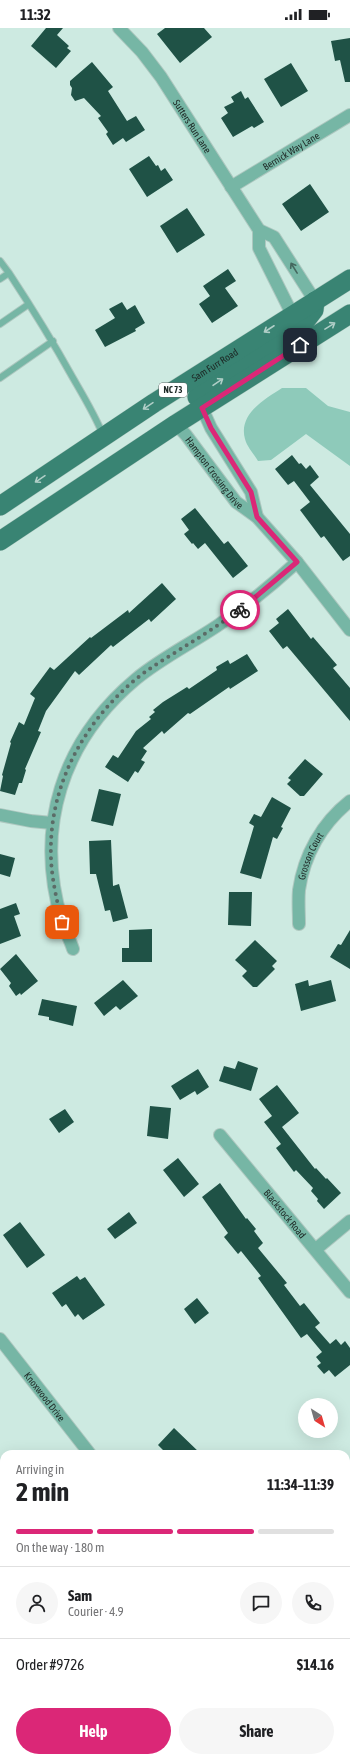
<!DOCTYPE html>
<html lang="en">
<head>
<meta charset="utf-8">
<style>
	body { margin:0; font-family:"Asap Condensed",sans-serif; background:#f6f6f6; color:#202124; height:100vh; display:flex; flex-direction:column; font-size:15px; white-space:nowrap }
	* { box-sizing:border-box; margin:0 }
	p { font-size:13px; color:#757577 }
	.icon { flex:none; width:22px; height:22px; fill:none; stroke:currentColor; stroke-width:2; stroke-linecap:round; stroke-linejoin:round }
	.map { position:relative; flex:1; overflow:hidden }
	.side { position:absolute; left:0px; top:1422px; width:350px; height:312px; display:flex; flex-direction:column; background:#fff; border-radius:12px 12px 0 0; box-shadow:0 4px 16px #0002 }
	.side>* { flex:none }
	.needle { width:26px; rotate:143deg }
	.fabs { position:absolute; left:298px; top:1370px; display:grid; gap:8px }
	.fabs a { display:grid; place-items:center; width:40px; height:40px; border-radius:50%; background:#fff; box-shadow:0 4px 16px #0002; font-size:20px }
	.pin { position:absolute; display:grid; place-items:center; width:34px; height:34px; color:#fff; margin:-17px; border-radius:8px; box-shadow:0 2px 6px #0006 }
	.courier { position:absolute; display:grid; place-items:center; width:40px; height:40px; margin:-20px; border:3px solid #db2777; border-radius:50%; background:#fff; color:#222; box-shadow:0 1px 5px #0007 }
	.overview em { font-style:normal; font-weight:700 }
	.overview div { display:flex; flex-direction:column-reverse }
	.overview { display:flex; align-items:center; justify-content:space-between; height:68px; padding:0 16px }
	h1 { font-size:26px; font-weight:700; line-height:30px }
	.bar { display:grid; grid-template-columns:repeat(4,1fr); gap:6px 4px; align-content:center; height:48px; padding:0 16px }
	.bar i { height:5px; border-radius:3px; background:#e0e0e0 }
	.bar .active { background:#db2777 }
	.bar p { grid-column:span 4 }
	.line { display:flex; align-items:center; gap:10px; padding:0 16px; border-top:1px solid #e0e0e0 }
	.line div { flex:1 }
	.round { display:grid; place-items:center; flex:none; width:42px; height:42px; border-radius:21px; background:#f6f6f6 }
	.cta { display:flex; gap:8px; margin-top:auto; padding:8px 16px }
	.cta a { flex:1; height:46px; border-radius:24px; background:#db2777; color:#fff; font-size:16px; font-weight:700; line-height:46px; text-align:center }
	.cta a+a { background:#f6f6f6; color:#202124 }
	.status { display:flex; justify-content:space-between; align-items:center; height:28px; padding:0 20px; background:#fff; direction:ltr }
	.status svg { height:11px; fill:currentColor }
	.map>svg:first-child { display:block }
	.green { fill:#8ecaba }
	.building { fill:#1f5246 }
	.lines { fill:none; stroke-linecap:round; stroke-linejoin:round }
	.service-casing { stroke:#adc7bf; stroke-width:8 }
	.minor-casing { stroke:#adc7bf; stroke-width:14 }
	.primary-casing { stroke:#adc7bf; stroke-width:20 }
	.service { stroke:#76b6a5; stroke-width:6 }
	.minor { stroke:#76b6a5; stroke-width:12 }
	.primary { stroke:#398473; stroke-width:19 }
	.oneway { stroke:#45685f }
	.oneway2 { stroke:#b0cec7 }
	.done { stroke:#5b6c67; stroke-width:4; stroke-dasharray:0 7.2 }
	.route { stroke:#db2777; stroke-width:5 }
	.labels { text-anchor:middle; stroke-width:4; stroke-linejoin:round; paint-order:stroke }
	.shield { fill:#fff; stroke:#616866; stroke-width:1 }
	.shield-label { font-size:9px; font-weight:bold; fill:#1d2825 }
	.street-label { font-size:10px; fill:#1d2825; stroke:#fff }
</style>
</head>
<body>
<div class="status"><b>11:32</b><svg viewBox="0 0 49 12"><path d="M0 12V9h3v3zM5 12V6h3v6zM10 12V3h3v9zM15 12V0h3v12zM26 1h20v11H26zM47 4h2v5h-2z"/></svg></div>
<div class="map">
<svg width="350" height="1734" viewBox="0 0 350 1734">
	<rect width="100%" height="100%" fill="#cdeae1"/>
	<path class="green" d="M282,360H306L328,378L350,384V438L306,406L271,432L258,433C254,426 247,419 245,411C238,386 265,371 282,360Z"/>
	<path class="building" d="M46,0H63L57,7L69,18L67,20L71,23L56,40L31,18Z
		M165,0H204L212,9L180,35L157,6Z
		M350,10V54H345L340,32L335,33L331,13Z
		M92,34L113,59L108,63L127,93L136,88L145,102L126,114L123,110L113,117L106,106L108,104L98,90L101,88L84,70L75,73L71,67L72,60L70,57V53Z
		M291,35L308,63L281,79L264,51Z
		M241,63L245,71L248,69L264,94L254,100L252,98L233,109L221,90L228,85L224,79L234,74L231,69Z
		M149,128L156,138L158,137L161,143L165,140L173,152L147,169L129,141Z
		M310,156L329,184L301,203L282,176Z
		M187,180L205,207L177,225L160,198Z
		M228,241L236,253L225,260L238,278L212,295L199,276L210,268L203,258Z
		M122,274L127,282L135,277L145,295L135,301L136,303L105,319L95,302L115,290L109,281Z
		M292,427L299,436L301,435L306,441L310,437L319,449L310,457L350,506V528L343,533L324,508L321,510L300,482L310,474L294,453L288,457L275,441Z
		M195,480L224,516L228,513L248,538L233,550L205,515L198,521L193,515L192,516L184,506L189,502L181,491Z
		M162,555L176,571L151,594L149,591L113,619L111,617L79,647L75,643L46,683L38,703L41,704L25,741L26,742L22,755H19L15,767L0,763L3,748L2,747L11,715L10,714L19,694L24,697L35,670L30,666L50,639L54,642L90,609L91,610L128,582L129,585Z
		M288,581L311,611L313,609L337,637L333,640L350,660V693L287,618L283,621L269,603L279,595L276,591Z
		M247,626L258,643L230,661L229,659L190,686L188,685L164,706L162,703L143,720L147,723L141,732L145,734L138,745L135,743L128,754L105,739L113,727L118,730L136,703L151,691L149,689L155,684L153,682L163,674L187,659L189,661L217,642L216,639L228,632L230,636Z
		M305,731L323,746L304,768H300L287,756L291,752L288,750Z
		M99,761L121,766L113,798L91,793Z
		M272,769L291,780L281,799L283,800L277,811L273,809L261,851L240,845L254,798L249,795L254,786L261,789Z
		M111,812L113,858L119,856L128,890L113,894L110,882L105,883L96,846H90L89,813Z
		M0,826L15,830L10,849L0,846Z
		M229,864H252L251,898L228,897Z
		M16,875L20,886L14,888L21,908L0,916V881Z
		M152,901V934H122V920H129V902Z
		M350,902V941L330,929L338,916L341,917Z
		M255,912L277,933L272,938L275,941L257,959H253L242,948L247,943L235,932Z
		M16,926L38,953L21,967L20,965L16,968L9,958L11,955L0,941Z
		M123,952L138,968L120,982L116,978L104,988L94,975Z
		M308,952L309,958L331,952L336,973L301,983L295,956Z
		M42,971L77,978L73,998L49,992V989L38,987Z
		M238,1033L258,1040L251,1063L219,1053L224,1038L235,1041Z
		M198,1041L209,1059L197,1067L195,1063L180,1072L171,1058Z
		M277,1057L299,1085L282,1099L315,1141L316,1140L326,1151L327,1150L341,1165L324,1181L317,1173L318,1171L311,1163L313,1160L296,1142L294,1144L276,1120L281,1116L264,1094L272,1088L259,1071Z
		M150,1078L171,1080L168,1111L147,1108Z
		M65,1081L74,1094L59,1105L49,1091Z
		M178,1130L199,1156L184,1169L163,1142Z
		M220,1155L246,1191L247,1190L256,1201L254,1203L263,1215L258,1220L287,1255L284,1257L300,1278L304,1275L320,1295L315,1299L330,1316L336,1311L341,1317L345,1313L350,1320V1337L335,1349L329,1342L324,1346L317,1338L321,1335L316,1329L322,1324L307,1306L301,1310L258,1250L261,1248L241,1223L238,1226L224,1209L228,1205L202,1169Z
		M129,1184L137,1195L115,1211L107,1201Z
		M20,1194L45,1227L27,1240L3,1207Z
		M77,1248L80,1252L85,1249L105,1277L83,1292L78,1286L75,1289L66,1276L62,1279L52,1265Z
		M197,1270L209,1285L195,1296L184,1281Z
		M174,1400L201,1426H167L158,1417Z"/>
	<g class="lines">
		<defs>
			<path id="service" d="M0,233L9,245
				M0,251L9,245C32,280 53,314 73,350C84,369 95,387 103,407
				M0,296L29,276
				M0,350L53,313"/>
			<g id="minor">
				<path id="s1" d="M119,0L142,24L161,49L259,202L274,209L315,273"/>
				<path id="s2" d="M231,159L350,87"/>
				<path d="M259,202V220L292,286"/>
				<path d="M202,380L211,400L251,464L257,489"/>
				<path id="s3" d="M176,396L186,407L236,474L257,489L297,534L350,602"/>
				<path d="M0,787L31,793L52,795"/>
				<path id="s4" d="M299,896C299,885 298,873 299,862C304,827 322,795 350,773"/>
				<path d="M73,921C70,912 65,902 62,893C34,800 62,713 136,651C160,631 190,616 217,598C245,579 272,557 297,534"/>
				<path id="s5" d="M220,1107L350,1264"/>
				<path d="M316,1221L350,1193"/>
				<path id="s6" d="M0,1311L90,1426"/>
				<path d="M346,1682L350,1686"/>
			</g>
			<g id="primary">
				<path d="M197,369L304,295L314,282L315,273"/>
				<path id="s7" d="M0,478L154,375L350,251"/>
				<path d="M0,513L176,396L350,286"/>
			</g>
		</defs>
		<use href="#service" class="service-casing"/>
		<use href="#minor" class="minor-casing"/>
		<use href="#primary" class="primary-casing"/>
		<use href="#service" class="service"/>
		<use href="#minor" class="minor"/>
		<use href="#primary" class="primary"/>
	</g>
	<defs><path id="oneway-shaft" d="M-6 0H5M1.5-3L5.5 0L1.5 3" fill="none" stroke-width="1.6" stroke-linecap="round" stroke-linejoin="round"/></defs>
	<use class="oneway" href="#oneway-shaft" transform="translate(294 240) rotate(-122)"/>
	<g class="oneway2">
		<use href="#oneway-shaft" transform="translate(330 298) rotate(-32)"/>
		<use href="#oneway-shaft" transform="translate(269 301) rotate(147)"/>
		<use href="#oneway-shaft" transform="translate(218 354) rotate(-34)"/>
		<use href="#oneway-shaft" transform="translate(148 378) rotate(146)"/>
		<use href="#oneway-shaft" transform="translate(40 451) rotate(146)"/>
	</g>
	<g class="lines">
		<path class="done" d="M62,894C57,873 52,852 51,831C48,760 82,696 136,651C152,638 170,628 187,617C205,606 223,594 240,582"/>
		<path class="route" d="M240,582L297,534L257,489L251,464L211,400L202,380L300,317"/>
	</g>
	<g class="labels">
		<rect class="shield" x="159" y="355" width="28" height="14" rx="3"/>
		<g class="shield-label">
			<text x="173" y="365">NC 73</text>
		</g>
		<g class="street-label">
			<text dy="4" stroke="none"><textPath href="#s1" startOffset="123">Sutters Run Lane</textPath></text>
			<text dy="4" stroke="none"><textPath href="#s2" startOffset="70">Bernick Way Lane</textPath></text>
			<text dy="4" stroke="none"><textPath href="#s7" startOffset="257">Sam Furr Road</textPath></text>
			<text dy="4" stroke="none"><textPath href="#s3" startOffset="62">Hampton Crossing Drive</textPath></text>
			<text dy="4" stroke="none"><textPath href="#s4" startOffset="70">Grosson Court</textPath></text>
			<text dy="4" stroke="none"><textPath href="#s5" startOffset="102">Blackstock Road</textPath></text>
			<text dy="4" stroke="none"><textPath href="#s6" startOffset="73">Knoxwood Drive</textPath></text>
		</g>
	</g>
</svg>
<div class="fabs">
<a><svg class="needle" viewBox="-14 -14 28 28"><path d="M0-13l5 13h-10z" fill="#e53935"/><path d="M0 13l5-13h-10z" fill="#757577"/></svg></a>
</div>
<div class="pin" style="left:62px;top:894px;background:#ea580c"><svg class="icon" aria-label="bag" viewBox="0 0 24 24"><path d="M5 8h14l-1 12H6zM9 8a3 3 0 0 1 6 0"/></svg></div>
<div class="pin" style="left:300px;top:317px;background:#1f2937"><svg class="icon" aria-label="home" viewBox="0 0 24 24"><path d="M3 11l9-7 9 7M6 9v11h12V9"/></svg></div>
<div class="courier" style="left:240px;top:582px"><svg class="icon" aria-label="bike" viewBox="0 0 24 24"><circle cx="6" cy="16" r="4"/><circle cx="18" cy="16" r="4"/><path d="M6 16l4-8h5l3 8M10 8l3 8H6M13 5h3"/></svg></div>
<section class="side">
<div class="overview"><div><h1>2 min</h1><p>Arriving in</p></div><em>11:34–11:39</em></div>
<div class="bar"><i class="active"></i><i class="active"></i><i class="active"></i><i></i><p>On the way · 180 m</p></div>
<div class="line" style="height:72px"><a class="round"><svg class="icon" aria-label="person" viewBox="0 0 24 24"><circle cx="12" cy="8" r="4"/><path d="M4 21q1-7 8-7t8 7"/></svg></a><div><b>Sam</b><p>Courier · 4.9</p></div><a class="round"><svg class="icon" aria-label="chat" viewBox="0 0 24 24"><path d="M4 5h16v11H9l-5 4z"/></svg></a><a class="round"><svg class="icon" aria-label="phone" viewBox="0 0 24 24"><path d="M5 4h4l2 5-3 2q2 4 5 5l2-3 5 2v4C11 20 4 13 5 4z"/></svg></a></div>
<div class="line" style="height:52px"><div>Order #9726</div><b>$14.16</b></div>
<div class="cta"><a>Help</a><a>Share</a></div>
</section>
</div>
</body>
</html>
